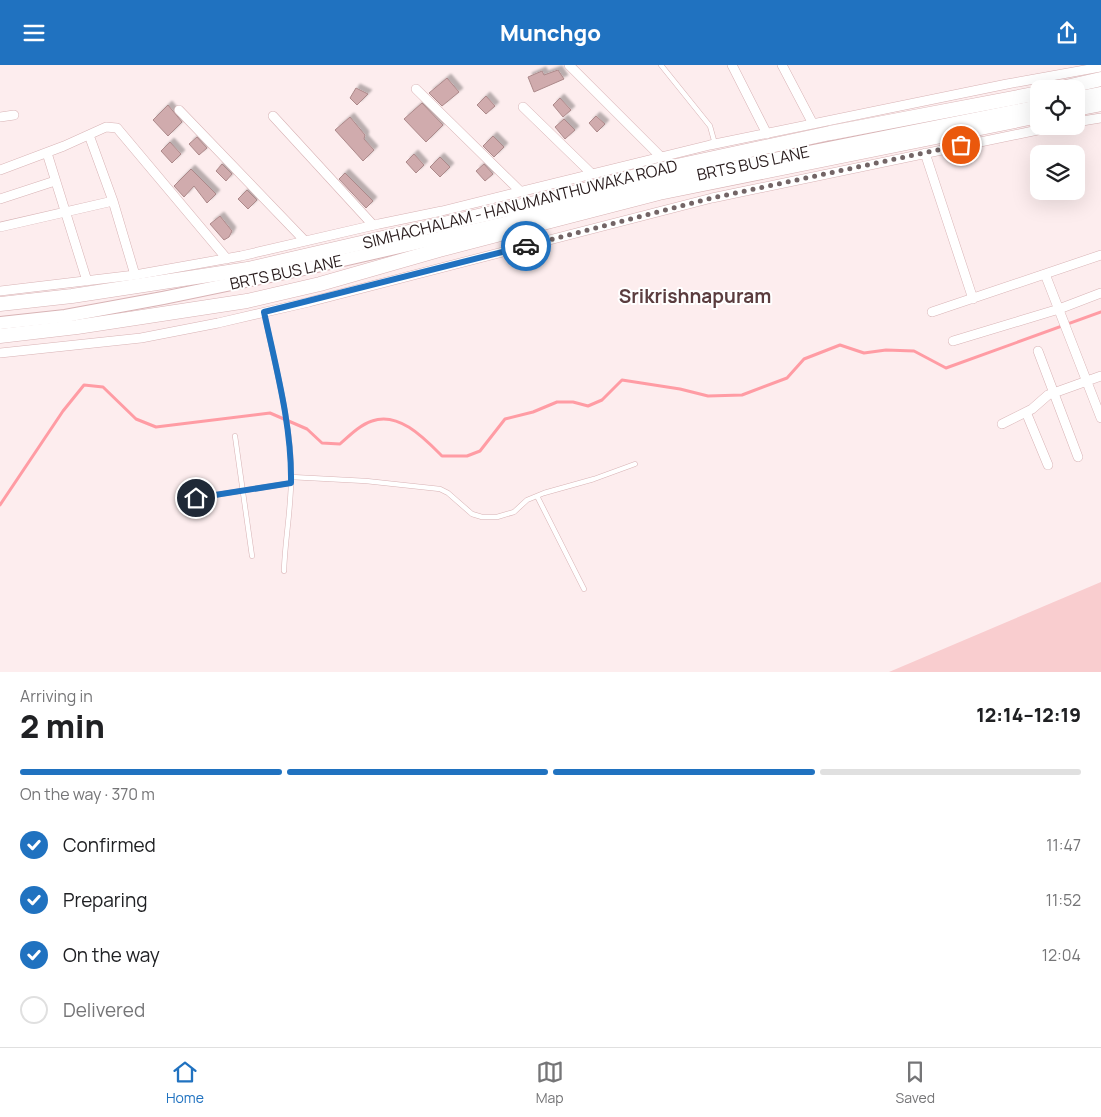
<!DOCTYPE html>
<html lang="en">
<head>
<meta charset="utf-8">
<style>
	body { margin:0; font-family:Manrope,sans-serif; background:#f2f2f2; color:#202124; height:100vh; display:flex; flex-direction:column; font-size:19px; white-space:nowrap }
	* { box-sizing:border-box; margin:0 }
	p { font-size:16px; color:#757577 }
	.icon { flex:none; width:28px; height:28px; fill:none; stroke:currentColor; stroke-width:2; stroke-linecap:round; stroke-linejoin:round }
	.map { position:relative; height:607px; overflow:hidden }
	.panel { display:flex; flex-direction:column; background:#fff; flex:1 }
	.panel>* { flex:none }
	.fabs { position:absolute; left:1030px; top:15px; display:grid; gap:10px }
	.fabs a { display:grid; place-items:center; width:55px; height:55px; border-radius:10px; background:#fff; box-shadow:0 5px 20px #0002; font-size:25px }
	.pin { position:absolute; display:grid; place-items:center; width:42px; height:42px; color:#fff; margin:-21px; border:2px solid #fff; border-radius:50%; box-shadow:0 1px 5px #0007 }
	.courier { position:absolute; display:grid; place-items:center; width:50px; height:50px; margin:-25px; border:4px solid #2072c0; border-radius:50%; background:#fff; color:#222; box-shadow:0 1px 6px #0007 }
	.summary em { font-style:normal; font-weight:800 }
	.summary div { display:flex; flex-direction:column-reverse }
	.summary { display:flex; align-items:center; justify-content:space-between; height:85px; padding:0 20px }
	h1 { font-size:32px; font-weight:800; line-height:38px }
	.bar { display:grid; grid-template-columns:repeat(4,1fr); gap:8px 5px; align-content:center; height:60px; padding:0 20px }
	.bar i { height:6px; border-radius:4px; background:#e0e0e0 }
	.bar .selected { background:#2072c0 }
	.bar p { grid-column:span 4 }
	ol { padding:0 20px; list-style:none }
	li { display:flex; align-items:center; gap:15px; height:55px }
	li p { margin-inline-start:auto }
	li .icon { padding:5px; border-radius:50%; background:#2072c0; color:#fff; stroke-width:4 }
	li:last-child { color:#757577 }
	li i { width:28px; height:28px; border:2px solid #e0e0e0; border-radius:50% }
	header { display:flex; justify-content:space-between; align-items:center; height:65px; padding:0 20px; background:#2072c0; color:#fff; font-size:22px; font-weight:800 }
	.dock { display:flex; justify-content:space-around; align-items:center; height:70px; border-top:1px solid #e0e0e0; background:#fff; font-size:14px; color:#757577 }
	.dock a { display:grid; justify-items:center; gap:2px }
	.dock .selected { color:#2072c0 }
	.map>svg:first-child { display:block }
	.green { fill:#f9cdcf }
	.lines { fill:none; stroke-linecap:round; stroke-linejoin:round }
	.stream { stroke:#ff9ca4; stroke-width:3 }
	.building { fill:#d0abad; stroke:#ac898a; filter:url(#shadow) }
	.lane-casing { stroke:#d8b3b5; stroke-width:5.5 }
	.street-casing { stroke:#d8b3b5; stroke-width:10 }
	.secondary-casing { stroke:#d8b3b5; stroke-width:14 }
	.primary-casing { stroke:#d8b3b5; stroke-width:15 }
	.lane { stroke:#fff; stroke-width:4.5 }
	.street { stroke:#fff; stroke-width:9 }
	.secondary { stroke:#fff; stroke-width:12 }
	.primary { stroke:#fff; stroke-width:14 }
	.done { stroke:#736566; stroke-width:5; stroke-dasharray:0 9 }
	.route { stroke:#2072c0; stroke-width:6 }
	.labels { text-anchor:middle; stroke-width:4; stroke-linejoin:round; paint-order:stroke }
	.street-label { font-size:16px; fill:#291c1d; stroke:#fff }
	.quarter-label { font-size:19px; font-weight:bold; fill:#5b3d3f; stroke:#fff }
</style>
</head>
<body>
<header><svg class="icon" aria-label="menu" viewBox="0 0 24 24"><path d="M4 6h16M4 12h16M4 18h16"/></svg>Munchgo<svg class="icon" aria-label="share" viewBox="0 0 24 24"><path d="M12 15V3M7 8l5-5 5 5M5 13v7h14v-7"/></svg></header>
<div class="map">
<svg width="1101" height="607" viewBox="0 0 1101 607">
	<defs>
		<filter id="shadow"><feDropShadow dx="4" dy="-4" stdDeviation="1" flood-color="#0004"/></filter>
	</defs>
	<rect width="100%" height="100%" fill="#fdedee"/>
	<path class="green" d="M1101,517V607H889Z"/>
	<g class="lines">
		<path class="stream" d="M0,440L63,346L84,320L103,322L136,354L156,362L270,348L307,364L322,378L340,379C350,370 360,360 372,356C399,346 425,374 442,391H467L480,386L505,354L533,347L557,337H573L588,341L602,335L622,315L680,324L708,331L742,330L787,313L804,294L840,280L864,288L886,285L914,286L946,303L1101,247"/>
	</g>
	<path class="building" d="M558,5L564,14L534,27L528,12L542,6L544,10Z
		M447,13L459,27L442,41L429,28Z
		M356,23L368,29L357,40L350,33Z
		M486,31L495,41L486,49L477,40Z
		M560,33L571,45L563,52L553,40Z
		M422,38L443,60L426,77L404,54Z
		M168,40L182,57L168,71L153,55Z
		M596,51L605,59L597,67L589,58Z
		M350,52L365,70L364,74L374,85L363,96L335,65Z
		M564,54L575,65L565,74L555,62Z
		M493,71L504,82L494,92L483,81Z
		M197,72L207,83L199,90L189,79Z
		M170,77L181,89L172,98L161,86Z
		M414,89L424,100L416,108L406,97Z
		M440,92L450,102L440,112L430,102Z
		M222,99L232,109L226,116L216,106Z
		M484,99L493,109L485,116L476,106Z
		M191,104L216,129L207,138L194,121L184,132L174,121Z
		M345,108L373,136L366,143L339,114Z
		M247,125L257,135L248,144L238,134Z
		M220,151L232,166L229,172L224,175L210,159Z"/>
	<g class="lines">
		<defs>
			<path id="lane" d="M661,0L710,61L715,79
				M264,247C274,296 289,349 291,399C293,435 285,471 284,506
				M235,371L252,491
				M291,412L366,416L440,424L448,428L472,449L482,452H497L514,447L527,435L544,428L594,414L635,399
				M537,431L584,524
				M196,433L291,418"/>
			<path id="street" d="M569,0L661,92
				M732,0L767,69
				M782,0L813,59
				M416,24L521,127
				M523,42L592,109
				M179,45L305,176
				M273,51L373,160
				M0,52L14,50
				M1076,57L1101,53
				M89,70L113,136L135,210
				M47,88L87,216
				M925,88L973,234
				M0,105L64,81L106,62L117,63L227,194
				M0,134L55,116
				M0,162L113,136
				M1045,209L1101,353
				M0,226L135,210L241,191L379,159L442,146L710,80L1007,19L1101,2
				M932,247L1101,190
				M953,276L1059,244L1101,228
				M1038,286L1078,392
				M0,288L141,273L218,258L309,237L712,133L1057,61
				M1026,347L1048,400
				M1002,359L1032,344L1048,330L1101,311"/>
			<path id="secondary" d="M1076,33L1101,28
				M0,258L65,251L163,233L304,204L504,158L585,136L673,114L1039,41"/>
			<path id="primary" d="M1057,24L1101,14
				M1076,44L1101,39
				M0,239L72,231L248,204L539,137L658,105L830,68L1039,28
				M0,271L77,262L247,236L320,219L439,185L659,128L1039,51"/>
		</defs>
		<use href="#lane" class="lane-casing"/>
		<use href="#street" class="street-casing"/>
		<use href="#secondary" class="secondary-casing"/>
		<use href="#primary" class="primary-casing"/>
		<use href="#lane" class="lane"/>
		<use href="#street" class="street"/>
		<use href="#secondary" class="secondary"/>
		<use href="#primary" class="primary"/>
	</g>
	<g class="lines">
		<path class="done" d="M526,181L712,133L961,80"/>
		<path class="route" d="M196,433L291,418C292,361 276,303 264,247L526,181"/>
	</g>
	<g class="labels">
		<g class="street-label">
			<text transform="translate(753 98) rotate(-12)" y="6">BRTS BUS LANE</text>
			<text transform="translate(520 139) rotate(-14)" y="6">SIMHACHALAM - HANUMANTHUWAKA ROAD</text>
			<text transform="translate(286 207) rotate(-12)" y="6">BRTS BUS LANE</text>
		</g>
		<g class="quarter-label">
			<text x="695" y="238">Srikrishnapuram</text>
		</g>
	</g>
</svg>
<div class="fabs">
<a><svg class="icon" aria-label="locate" viewBox="0 0 24 24"><circle cx="12" cy="12" r="6"/><path d="M12 2v4M12 18v4M2 12h4M18 12h4"/></svg></a>
<a><svg class="icon" aria-label="layers" viewBox="0 0 24 24"><path d="M12 4l9 5-9 5-9-5zM3 14l9 5 9-5"/></svg></a>
</div>
<div class="pin" style="left:961px;top:80px;background:#ea580c"><svg class="icon" aria-label="bag" viewBox="0 0 24 24"><path d="M5 8h14l-1 12H6zM9 8a3 3 0 0 1 6 0"/></svg></div>
<div class="pin" style="left:196px;top:433px;background:#1f2937"><svg class="icon" aria-label="home" viewBox="0 0 24 24"><path d="M3 11l9-7 9 7M6 9v11h12V9"/></svg></div>
<div class="courier" style="left:526px;top:181px"><svg class="icon" aria-label="car" viewBox="0 0 24 24"><path d="M5 17H2v-5l4-1 3-4h7l3 4 3 1v5h-3M9 17h6M6 11h13"/><circle cx="7" cy="17" r="2"/><circle cx="17" cy="17" r="2"/></svg></div>
</div>
<section class="panel">
<div class="summary"><div><h1>2 min</h1><p>Arriving in</p></div><em>12:14–12:19</em></div>
<div class="bar"><i class="selected"></i><i class="selected"></i><i class="selected"></i><i></i><p>On the way · 370 m</p></div>
<ol>
<li><svg class="icon" aria-label="check" viewBox="0 0 24 24"><path d="M5 12l5 5 9-10"/></svg>Confirmed<p>11:47</p></li>
<li><svg class="icon" aria-label="check" viewBox="0 0 24 24"><path d="M5 12l5 5 9-10"/></svg>Preparing<p>11:52</p></li>
<li><svg class="icon" aria-label="check" viewBox="0 0 24 24"><path d="M5 12l5 5 9-10"/></svg>On the way<p>12:04</p></li>
<li><i></i>Delivered</li>
</ol>
</section>
<nav class="dock">
<a class="selected"><svg class="icon" aria-label="home" viewBox="0 0 24 24"><path d="M3 11l9-7 9 7M6 9v11h12V9"/></svg>Home</a>
<a><svg class="icon" aria-label="map" viewBox="0 0 24 24"><path d="M3 6l6-2 6 2 6-2v14l-6 2-6-2-6 2zM9 4v14M15 6v14"/></svg>Map</a>
<a><svg class="icon" aria-label="saved" viewBox="0 0 24 24"><path d="M7 4h10v16l-5-4-5 4z"/></svg>Saved</a>
</nav>
</body>
</html>
